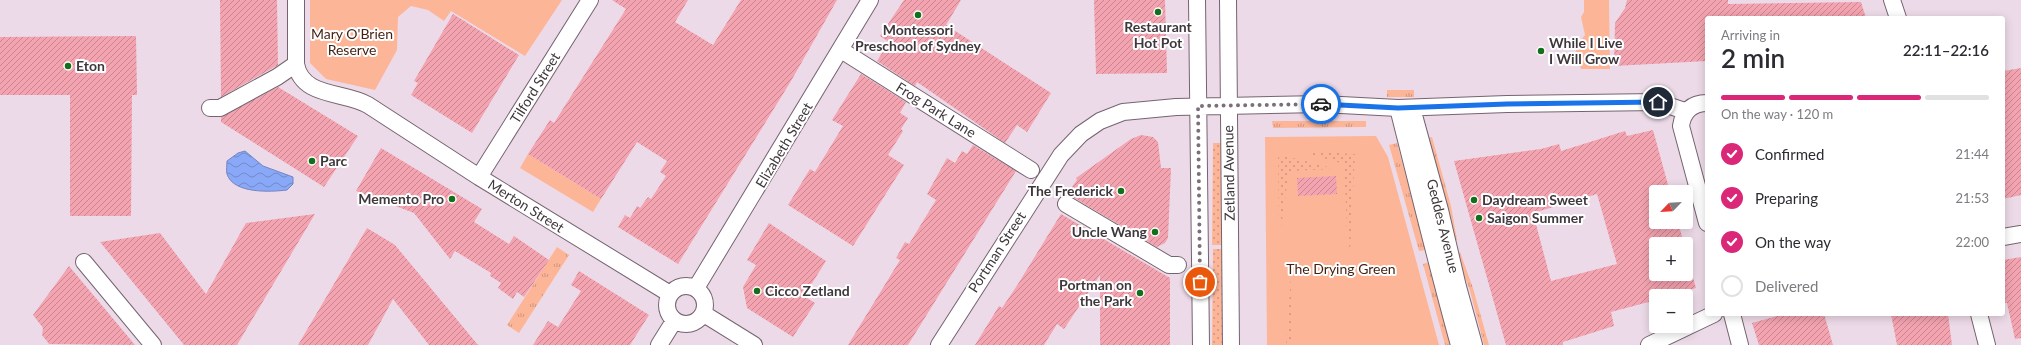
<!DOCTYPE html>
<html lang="en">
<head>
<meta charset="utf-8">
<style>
	body { margin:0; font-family:Lato,sans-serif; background:#f7f7f7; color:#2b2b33; height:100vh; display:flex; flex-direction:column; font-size:15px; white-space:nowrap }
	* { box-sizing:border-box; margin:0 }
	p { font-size:13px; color:#7c7c81 }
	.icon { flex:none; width:22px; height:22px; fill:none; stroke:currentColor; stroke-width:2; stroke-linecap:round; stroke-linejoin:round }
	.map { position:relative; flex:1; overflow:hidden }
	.panel { position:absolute; left:1705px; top:16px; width:300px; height:300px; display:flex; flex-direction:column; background:#fff; border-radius:4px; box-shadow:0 2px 10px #0003 }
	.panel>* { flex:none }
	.needle { width:26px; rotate:245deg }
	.fabs { position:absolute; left:1649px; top:185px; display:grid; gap:8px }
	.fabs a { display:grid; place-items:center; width:44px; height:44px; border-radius:4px; background:#fff; box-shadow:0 2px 10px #0003; font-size:20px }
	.pin { position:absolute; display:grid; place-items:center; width:34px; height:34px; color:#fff; margin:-17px; border:2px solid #fff; border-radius:50%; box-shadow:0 1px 4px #0007 }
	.courier { position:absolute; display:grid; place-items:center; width:40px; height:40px; margin:-20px; border:3px solid #1a73e8; border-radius:50%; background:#fff; color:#222; box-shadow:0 1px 5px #0007 }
	.headline em { font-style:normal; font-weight:600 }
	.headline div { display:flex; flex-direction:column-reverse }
	.headline { display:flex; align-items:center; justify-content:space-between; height:68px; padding:0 16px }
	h1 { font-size:26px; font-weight:600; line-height:30px }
	.bar { display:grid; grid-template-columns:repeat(4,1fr); gap:6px 4px; align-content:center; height:48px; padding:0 16px }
	.bar i { height:5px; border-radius:3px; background:#e1e1e2 }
	.bar .on { background:#db2777 }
	.bar p { grid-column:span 4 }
	ol { padding:0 16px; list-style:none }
	li { display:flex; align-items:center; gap:12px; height:44px }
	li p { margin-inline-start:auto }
	li .icon { padding:4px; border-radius:50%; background:#db2777; color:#fff; stroke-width:4 }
	li:last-child { color:#7c7c81 }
	li i { width:22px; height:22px; border:2px solid #e1e1e2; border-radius:50% }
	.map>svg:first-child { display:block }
	.grass { fill:url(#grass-tufts) }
	.park { fill:#fdb598 }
	.garden { fill:url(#garden-dots) }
	.water { fill:url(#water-waves); stroke:#7386c0 }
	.building { fill:url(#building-hatch); fill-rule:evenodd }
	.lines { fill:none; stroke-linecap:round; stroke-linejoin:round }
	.street-casing { stroke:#756470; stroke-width:18 }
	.street { stroke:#fff; stroke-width:16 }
	.done { stroke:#7b7078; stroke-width:4; stroke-dasharray:0 7.2 }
	.route { stroke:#1a73e8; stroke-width:5 }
	.poi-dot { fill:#146f1b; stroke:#fff; stroke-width:1.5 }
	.labels { text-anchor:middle; stroke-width:4; stroke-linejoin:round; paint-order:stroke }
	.poi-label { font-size:14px; font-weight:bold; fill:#3e373c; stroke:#fff; text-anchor:start }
	.park-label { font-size:14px; fill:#421f10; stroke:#fff }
	.street-label { font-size:14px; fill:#3e373c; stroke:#fff }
</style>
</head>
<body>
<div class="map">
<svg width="2021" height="345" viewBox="0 0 2021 345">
	<defs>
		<pattern id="grass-tufts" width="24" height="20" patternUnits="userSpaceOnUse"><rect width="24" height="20" fill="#fdb598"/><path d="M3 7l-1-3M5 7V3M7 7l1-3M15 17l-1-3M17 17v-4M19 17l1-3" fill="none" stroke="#ce947d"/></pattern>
		<pattern id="garden-dots" width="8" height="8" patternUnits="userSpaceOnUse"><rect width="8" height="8" fill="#fdb598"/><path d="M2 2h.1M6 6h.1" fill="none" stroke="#ce947d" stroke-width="1.8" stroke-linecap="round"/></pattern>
		<pattern id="water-waves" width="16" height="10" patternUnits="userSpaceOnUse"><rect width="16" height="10" fill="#8aa8f8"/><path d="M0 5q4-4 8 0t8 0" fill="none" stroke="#728aca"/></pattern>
		<pattern id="building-hatch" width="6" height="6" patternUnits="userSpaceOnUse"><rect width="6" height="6" fill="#f4a3b0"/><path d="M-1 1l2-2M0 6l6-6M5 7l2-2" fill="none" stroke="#c78690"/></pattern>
	</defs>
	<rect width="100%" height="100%" fill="#eddae8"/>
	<path class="grass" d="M1387,90H1414V97H1387Z
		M1272,121H1366V127L1273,128Z
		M1432,137L1451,206L1457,240L1453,242L1427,138Z
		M1397,143L1426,250L1419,251L1389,145Z
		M557,247L569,255L519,333L507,325Z
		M1460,252L1473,288L1489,345H1484L1470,291L1456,253Z
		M1429,262L1452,345H1445L1423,264Z"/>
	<path class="park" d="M310,0H562L525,56L451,11L444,21L428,10L411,6L398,17L397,50L375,90L326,79L310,63Z
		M1584,0H1609L1610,69H1581L1575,47L1585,35L1581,17L1584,12Z
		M1376,136L1388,157L1439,345H1267L1265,137Z
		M528,154L601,199L593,212L520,168Z"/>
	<path class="garden" d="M1213,143H1221L1222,146L1223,245H1212Z
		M1306,151L1355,154L1350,251H1348L1344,164L1306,153Z
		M1278,154L1336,169L1289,171L1281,228H1279Z
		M1213,249H1223L1222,345H1212Z
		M1291,275V345H1286Z"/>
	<path class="water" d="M245,151L263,166L293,177V184L287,190C271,192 233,194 227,174C226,170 227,165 227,161L238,153Z"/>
	<path class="building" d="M220,0H277L278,65L221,97Z
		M612,0H688L675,22L713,45L741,0H837L791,81L678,264L618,227L625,215L630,218L637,206L640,208L648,197L651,199L666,176L660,172L667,161L637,142L601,199L528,154L550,120L554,123L626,9Z
		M904,0H961L946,25L1051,93L1027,132L1017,125L1005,143L917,82L915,86L877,61L889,42L880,36Z
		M1094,0H1165L1167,73L1096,74Z
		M1627,0H1728V4L1861,2L1866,18H1707V61L1614,66L1615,23L1625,8Z
		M453,14L519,55L472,133L411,95L418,83L414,81Z
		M136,36L137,95H132L131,216H70V95H0V37Z
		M2021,68V195L2003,199V71Z
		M861,74L906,102L900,113L908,118L901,129L903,131L888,155L904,165L853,246L788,205L810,169L815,172L843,126L832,120Z
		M278,87L358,136L324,187L221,122V117Z
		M1653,130L1670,192H1656V222H1678L1684,244H1656V274H1692L1696,288L1669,296H1656V300L1611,312L1614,326L1563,342V345H1506L1454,161L1541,149L1559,144L1561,151L1625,131L1627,136ZM1597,194L1617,264L1551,281L1533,213Z
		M1141,135L1153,137L1158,142L1161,168H1171L1168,238L1165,243L1157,247L1071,196V188L1077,180L1076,178L1131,139Z
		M973,145L1016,171L908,345H848L900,260L896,258L905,242L909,244L936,200L927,194L947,158L955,163L962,151L967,154Z
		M381,148L482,209L474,222L509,244L514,236L549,260L524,297L517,292L513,299L498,288L501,283L490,276L491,273L455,251L450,259L414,213L356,191Z
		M1336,176L1337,194L1298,196L1297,178Z
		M315,214L237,345H184L100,242L160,233L206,294L246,223Z
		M1061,214L1170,278V345H1100V275L1064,329L1057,324L1044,345H975L999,306L1002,308L1018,284Z
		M769,223L826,261L804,296L815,303L793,337L747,308L743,287L756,265L747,260Z
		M367,228L395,245L478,345H429L393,299L368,345H298Z
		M2021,257V338L2015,339L2007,303H2005L2003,260Z
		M69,266L135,345L49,344L42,335L43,328L33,315Z
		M579,271L649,315L630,345H533L548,321L558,327L581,291L571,285Z
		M1784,314H1824L1833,345H1759L1752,323Z
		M1891,314H1948L1952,345H1897Z"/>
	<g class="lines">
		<defs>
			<path id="street" d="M296,0V64C302,98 344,91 368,105L479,177L670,294
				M1197,0L1201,345
				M1228,0L1231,345
				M1892,0L1898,18
				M841,50L1031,170
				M1707,103C1692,103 1683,111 1681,126L1707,223
				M210,108H220L277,77L296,64
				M1398,108C1418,187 1437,266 1459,345
				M1412,108L1440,210L1458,287L1474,345
				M479,177L590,0
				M1066,204L1169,265H1178
				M2003,237L2021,234
				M84,262L153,345
				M667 305a19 19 0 1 1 38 0a19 19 0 1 1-38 0Z
				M696,288L870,0
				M704,314L754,345
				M1732,314L1740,345
				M1979,314L1987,345
				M659,345L674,321
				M939,345L1061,155L1081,134L1100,121L1123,112L1176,107L1322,104L1398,108L1507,104L1658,102L1685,111
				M1649,345L1714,314"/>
		</defs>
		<use href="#street" class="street-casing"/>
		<use href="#street" class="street"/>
	</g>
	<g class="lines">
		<path class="done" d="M1200,282L1198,106L1321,104"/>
		<path class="route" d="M1321,104L1398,108L1507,104L1658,102"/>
	</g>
	<g class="poi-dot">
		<circle cx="1158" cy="12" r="4"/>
		<circle cx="918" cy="15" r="4"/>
		<circle cx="1541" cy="51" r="4"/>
		<circle cx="68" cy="66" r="4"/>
		<circle cx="312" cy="161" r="4"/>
		<circle cx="1121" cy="191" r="4"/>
		<circle cx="452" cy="199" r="4"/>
		<circle cx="1474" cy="200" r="4"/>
		<circle cx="1479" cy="218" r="4"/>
		<circle cx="1155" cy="232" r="4"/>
		<circle cx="757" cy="291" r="4"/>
		<circle cx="1140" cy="293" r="4"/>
	</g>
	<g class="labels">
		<g class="poi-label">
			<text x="1158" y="32" text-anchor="middle">Restaurant<tspan x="1158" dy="16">Hot Pot</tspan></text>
			<text x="918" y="35" text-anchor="middle">Montessori<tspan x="918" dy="16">Preschool of Sydney</tspan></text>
			<text x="1549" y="48">While I Live<tspan x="1549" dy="16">I Will Grow</tspan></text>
			<text x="76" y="71">Eton</text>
			<text x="320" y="166">Parc</text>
			<text x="1113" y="196" text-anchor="end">The Frederick</text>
			<text x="444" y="204" text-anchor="end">Memento Pro</text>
			<text x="1482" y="205">Daydream Sweet</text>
			<text x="1487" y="223">Saigon Summer</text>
			<text x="1147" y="237" text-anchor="end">Uncle Wang</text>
			<text x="1132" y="290" text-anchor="end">Portman on<tspan x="1132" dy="16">the Park</tspan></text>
			<text x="765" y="296">Cicco Zetland</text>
		</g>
		<g class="park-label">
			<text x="352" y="39">Mary O'Brien<tspan x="352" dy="16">Reserve</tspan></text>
			<text x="1341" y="274">The Drying Green</text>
		</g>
		<g class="street-label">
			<text transform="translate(535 88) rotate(-58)" y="5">Tilford Street</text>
			<text transform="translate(936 110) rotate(32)" y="5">Frog Park Lane</text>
			<text transform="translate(784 145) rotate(-59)" y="5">Elizabeth Street</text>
			<text transform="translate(1229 173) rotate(-91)" y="5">Zetland Avenue</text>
			<text transform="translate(526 206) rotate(32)" y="5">Merton Street</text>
			<text transform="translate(1443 226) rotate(76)" y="5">Geddes Avenue</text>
			<text transform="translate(997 252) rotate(-57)" y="5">Portman Street</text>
		</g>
	</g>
</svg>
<div class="fabs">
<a><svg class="needle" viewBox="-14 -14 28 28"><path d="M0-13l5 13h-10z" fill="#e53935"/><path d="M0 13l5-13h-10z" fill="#7c7c81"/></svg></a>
<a>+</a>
<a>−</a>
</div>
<div class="pin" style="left:1200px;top:282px;background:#ea580c"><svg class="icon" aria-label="bag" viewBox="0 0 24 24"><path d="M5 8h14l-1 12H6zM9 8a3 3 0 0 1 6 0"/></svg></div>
<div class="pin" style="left:1658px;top:102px;background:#1f2937"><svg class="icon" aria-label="home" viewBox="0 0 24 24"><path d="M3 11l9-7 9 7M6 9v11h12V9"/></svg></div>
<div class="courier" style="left:1321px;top:104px"><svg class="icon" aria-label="car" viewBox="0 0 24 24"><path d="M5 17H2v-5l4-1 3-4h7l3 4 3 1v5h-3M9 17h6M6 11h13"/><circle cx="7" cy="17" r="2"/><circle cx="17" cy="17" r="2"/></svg></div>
<section class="panel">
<div class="headline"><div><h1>2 min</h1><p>Arriving in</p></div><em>22:11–22:16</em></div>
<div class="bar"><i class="on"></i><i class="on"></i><i class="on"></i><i></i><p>On the way · 120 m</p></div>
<ol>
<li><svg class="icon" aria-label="check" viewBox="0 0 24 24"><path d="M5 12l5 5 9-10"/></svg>Confirmed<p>21:44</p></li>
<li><svg class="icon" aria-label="check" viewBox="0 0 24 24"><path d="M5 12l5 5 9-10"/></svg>Preparing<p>21:53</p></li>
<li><svg class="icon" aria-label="check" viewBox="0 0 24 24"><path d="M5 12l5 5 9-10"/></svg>On the way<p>22:00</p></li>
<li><i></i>Delivered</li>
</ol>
</section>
</div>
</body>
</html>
